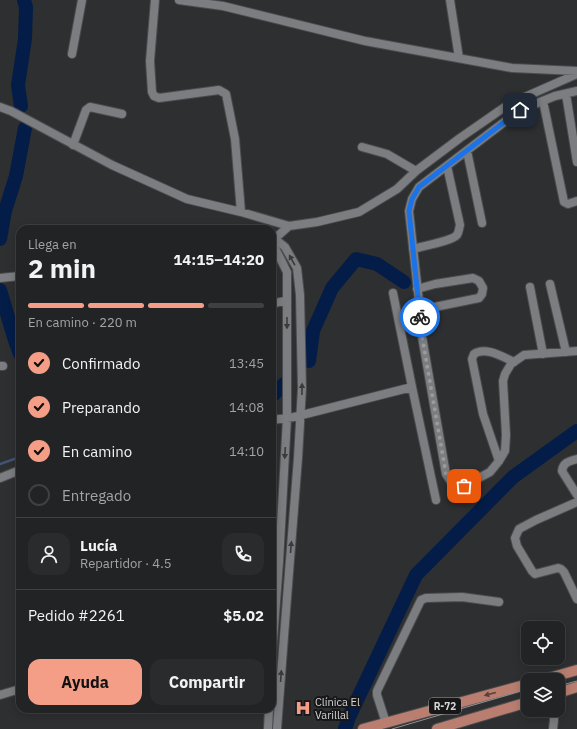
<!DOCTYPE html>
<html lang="es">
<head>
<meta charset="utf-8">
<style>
	body { margin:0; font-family:"IBM Plex Sans",sans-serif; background:#2a2b2d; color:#f1f3f6; height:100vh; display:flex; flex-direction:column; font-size:15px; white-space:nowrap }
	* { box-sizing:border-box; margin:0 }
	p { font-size:13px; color:#a2a4a7 }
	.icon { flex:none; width:22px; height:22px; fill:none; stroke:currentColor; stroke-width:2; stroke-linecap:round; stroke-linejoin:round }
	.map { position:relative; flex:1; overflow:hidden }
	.panel { position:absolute; left:16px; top:225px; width:260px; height:488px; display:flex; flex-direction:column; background:#222325; border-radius:12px; box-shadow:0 2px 10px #0003,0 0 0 1px #3f4042 }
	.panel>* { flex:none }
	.buttons { position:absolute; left:521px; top:621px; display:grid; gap:8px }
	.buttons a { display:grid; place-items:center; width:44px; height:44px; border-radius:8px; background:#222325; box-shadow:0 2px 10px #0003,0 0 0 1px #3f4042; font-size:20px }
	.pin { position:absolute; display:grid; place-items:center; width:34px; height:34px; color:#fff; margin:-17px; border-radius:8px; box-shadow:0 2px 6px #0006 }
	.courier { position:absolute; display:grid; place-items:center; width:40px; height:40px; margin:-20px; border:3px solid #1a73e8; border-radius:50%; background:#fff; color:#222; box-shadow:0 1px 5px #0007 }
	.headline em { font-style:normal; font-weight:800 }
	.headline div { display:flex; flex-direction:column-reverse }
	.headline { display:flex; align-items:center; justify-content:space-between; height:68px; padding:0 12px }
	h1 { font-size:26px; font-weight:800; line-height:30px }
	.bar { display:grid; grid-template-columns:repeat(4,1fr); gap:6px 4px; align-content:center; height:48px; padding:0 12px }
	.bar i { height:5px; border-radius:3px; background:#3f4042 }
	.bar .active { background:#f49e87 }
	.bar p { grid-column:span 4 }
	.line { display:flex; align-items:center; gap:10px; padding:0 12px; border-top:1px solid #3f4042 }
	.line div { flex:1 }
	.round { display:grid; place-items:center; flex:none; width:42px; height:42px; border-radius:12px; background:#2a2b2d }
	ol { padding:0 12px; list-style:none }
	li { display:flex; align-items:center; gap:12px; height:44px }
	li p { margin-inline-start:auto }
	li .icon { padding:4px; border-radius:50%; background:#f49e87; color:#111; stroke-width:4 }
	li:last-child { color:#a2a4a7 }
	li i { width:22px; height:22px; border:2px solid #3f4042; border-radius:50% }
	.button { display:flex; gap:8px; margin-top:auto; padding:8px 12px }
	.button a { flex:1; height:46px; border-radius:12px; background:#f49e87; color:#111; font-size:16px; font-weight:800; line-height:46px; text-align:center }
	.button a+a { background:#2a2b2d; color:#f1f3f6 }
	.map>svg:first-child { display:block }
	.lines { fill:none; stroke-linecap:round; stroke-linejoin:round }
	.stream { stroke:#425473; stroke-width:2.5 }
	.river { stroke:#031d48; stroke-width:14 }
	.minor-casing { stroke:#4b4c4e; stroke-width:10 }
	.major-casing { stroke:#4b4c4e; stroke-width:12 }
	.minor { stroke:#7c7d80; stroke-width:8 }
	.major { stroke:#b97e6f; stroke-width:10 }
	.tram { stroke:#909193; stroke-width:1 }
	.oneway { fill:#3a3b3c }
	.oneway2 { fill:#58403b }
	.done { stroke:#9a9b9d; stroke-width:4; stroke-dasharray:0 7.2 }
	.route { stroke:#1a73e8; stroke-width:5 }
	.labels { text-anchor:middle; stroke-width:4; stroke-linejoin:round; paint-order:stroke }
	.shield { fill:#171718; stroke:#9b9c9e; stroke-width:1 }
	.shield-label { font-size:10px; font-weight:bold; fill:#d4d5d7 }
	.poi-label { font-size:11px; fill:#d4d5d7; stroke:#171718; text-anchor:start }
</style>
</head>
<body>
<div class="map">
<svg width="577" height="729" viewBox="0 0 577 729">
	<rect width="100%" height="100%" fill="#2e2f31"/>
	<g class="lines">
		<path class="stream" d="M0,464L20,457"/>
		<path class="river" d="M21,106L18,85L25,39L26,7L24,0
			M0,239L5,211L16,176L25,128
			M0,290C7,312 12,334 20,354
			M309,361L313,331L332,288L356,259L377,264L404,282
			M272,396L284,384
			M345,729L349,717L416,575L513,477L577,431"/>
		<defs>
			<path id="minor" d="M155,0L150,61L152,92L154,96L159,98L219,90L226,94L235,139L241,212
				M179,0L223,6L365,41L512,68L577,71
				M450,0L459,58
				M72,54L82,0
				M577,91L555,96L520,110L419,187L412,199L409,211L420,310V325L446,474L451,482L456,485L464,486L490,472L499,461L505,451L506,435L503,381L505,374L511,364L524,355L577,351
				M566,94L577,162
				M543,101L564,202L568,204L577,201
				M0,107L11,111L112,165L187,199L241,212L289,226L317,222L359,212L397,189L416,171L460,138L509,104L577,74
				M73,145L86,110L90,107L122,114
				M362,147L387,154L416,171
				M467,151L482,223
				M275,239L285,247L297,268L300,295L302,388L298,458L284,636L277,729
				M272,241L289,226
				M272,247L276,250L287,272V418L279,562L272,656
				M413,249C422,246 452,241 457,235C459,232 459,228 460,225L447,166
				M0,278L20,276
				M550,284L566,352
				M530,287L543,354
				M417,289L435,284L473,278L479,281L483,288L482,294L479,298L420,310
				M393,293L412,387
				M272,304L287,300
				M0,366H3
				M272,420L294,417L412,387L436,500
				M577,459C570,461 563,462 562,471L577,495
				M499,461L483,414L472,359L474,354C485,346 503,357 514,362
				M0,478L20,470
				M577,502L536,520L519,529L515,538L517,546L532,571L535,574L558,568L561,569L564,572L577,599
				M0,695L20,689
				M386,723L377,695V691L421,600L426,598L462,597L499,602
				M268,729L269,709
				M553,729L554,720V710"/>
			<path id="major" d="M542,680L577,670
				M558,693L577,687
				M363,729L528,684
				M437,729L528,702"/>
		</defs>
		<use href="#minor" class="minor-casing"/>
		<use href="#major" class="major-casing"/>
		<use href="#minor" class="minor"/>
		<use href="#major" class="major"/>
		<path class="tram" d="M558,686L577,681
			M392,729L528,689"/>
	</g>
	<defs><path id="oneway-solid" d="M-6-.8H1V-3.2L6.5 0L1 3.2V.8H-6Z"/></defs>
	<g class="oneway">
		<use href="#oneway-solid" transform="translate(292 260) rotate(-119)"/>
		<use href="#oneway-solid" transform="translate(287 323) rotate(90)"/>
		<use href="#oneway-solid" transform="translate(302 389) rotate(-89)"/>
		<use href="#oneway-solid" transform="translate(285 453) rotate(93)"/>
		<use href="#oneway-solid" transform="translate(291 547) rotate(-85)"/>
		<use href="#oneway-solid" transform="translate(281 676) rotate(-86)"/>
	</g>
	<use class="oneway2" href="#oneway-solid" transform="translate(490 694) rotate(165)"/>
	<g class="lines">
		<path class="done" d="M420,317V325L446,474C452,483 453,485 464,486"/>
		<path class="route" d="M420,317L409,211L412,199L419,187L520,110"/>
	</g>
	<defs>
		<symbol id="hospital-bare" viewBox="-9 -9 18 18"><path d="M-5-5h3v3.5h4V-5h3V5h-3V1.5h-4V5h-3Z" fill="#f49e87" stroke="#171718" stroke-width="2.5" paint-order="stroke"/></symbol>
	</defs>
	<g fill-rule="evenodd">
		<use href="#hospital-bare" x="292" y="697" width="22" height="22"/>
	</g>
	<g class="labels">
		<rect class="shield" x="429" y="698" width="32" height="16" rx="3"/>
		<g class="shield-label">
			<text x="445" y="710">R-72</text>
		</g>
		<g class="poi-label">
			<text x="315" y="706">Clínica El<tspan x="315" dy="13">Varillal</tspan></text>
		</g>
	</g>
</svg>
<div class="buttons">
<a><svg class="icon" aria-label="locate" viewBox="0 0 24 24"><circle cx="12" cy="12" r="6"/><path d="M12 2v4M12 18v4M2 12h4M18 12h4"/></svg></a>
<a><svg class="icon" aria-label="layers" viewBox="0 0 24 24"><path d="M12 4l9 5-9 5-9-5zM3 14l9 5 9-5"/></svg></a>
</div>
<div class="pin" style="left:464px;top:486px;background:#ea580c"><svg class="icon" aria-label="bag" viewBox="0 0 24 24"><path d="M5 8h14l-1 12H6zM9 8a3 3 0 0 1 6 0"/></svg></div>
<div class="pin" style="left:520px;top:110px;background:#1f2937"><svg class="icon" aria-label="home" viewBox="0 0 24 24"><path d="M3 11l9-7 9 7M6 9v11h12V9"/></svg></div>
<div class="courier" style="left:420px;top:317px"><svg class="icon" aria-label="bike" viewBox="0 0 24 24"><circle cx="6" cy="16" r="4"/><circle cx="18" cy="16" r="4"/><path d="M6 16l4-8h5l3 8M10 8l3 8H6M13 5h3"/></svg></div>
<section class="panel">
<div class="headline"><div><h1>2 min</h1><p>Llega en</p></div><em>14:15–14:20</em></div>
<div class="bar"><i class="active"></i><i class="active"></i><i class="active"></i><i></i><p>En camino · 220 m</p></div>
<ol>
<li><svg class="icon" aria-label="check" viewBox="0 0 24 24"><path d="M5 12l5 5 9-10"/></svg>Confirmado<p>13:45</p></li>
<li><svg class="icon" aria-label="check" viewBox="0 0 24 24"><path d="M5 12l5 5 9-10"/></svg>Preparando<p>14:08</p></li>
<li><svg class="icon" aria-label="check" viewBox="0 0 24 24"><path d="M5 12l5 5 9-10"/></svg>En camino<p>14:10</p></li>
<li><i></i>Entregado</li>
</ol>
<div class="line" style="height:72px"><a class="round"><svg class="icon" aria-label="person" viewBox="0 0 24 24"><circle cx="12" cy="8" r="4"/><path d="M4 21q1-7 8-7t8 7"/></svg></a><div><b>Lucía</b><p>Repartidor · 4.5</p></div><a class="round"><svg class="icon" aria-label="phone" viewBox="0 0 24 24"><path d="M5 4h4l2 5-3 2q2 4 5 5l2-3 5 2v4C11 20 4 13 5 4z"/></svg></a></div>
<div class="line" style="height:52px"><div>Pedido #2261</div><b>$5.02</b></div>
<div class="button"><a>Ayuda</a><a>Compartir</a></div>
</section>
</div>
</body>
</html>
